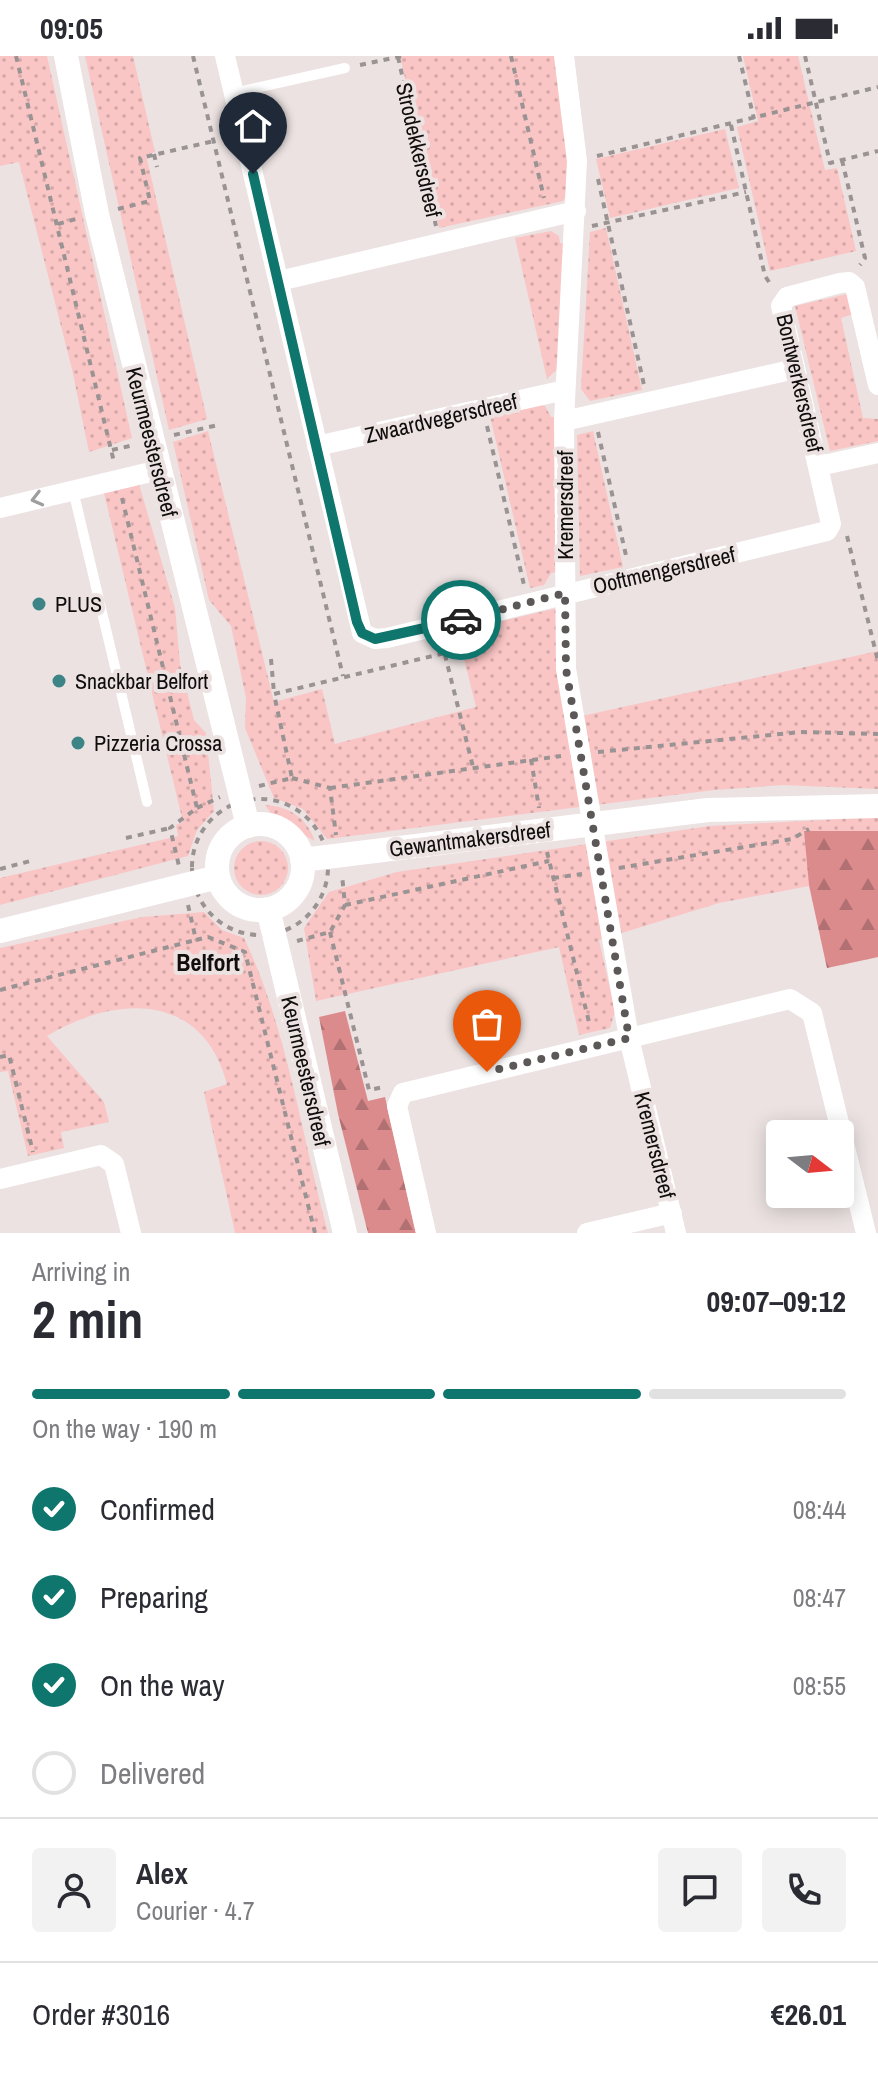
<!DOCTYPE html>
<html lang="en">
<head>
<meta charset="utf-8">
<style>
	body { margin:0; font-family:"Archivo Narrow",sans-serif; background:#f2f2f3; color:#2b2b33; height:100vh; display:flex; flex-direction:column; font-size:30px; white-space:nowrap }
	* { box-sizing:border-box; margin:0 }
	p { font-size:26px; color:#7c7c81 }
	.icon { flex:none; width:44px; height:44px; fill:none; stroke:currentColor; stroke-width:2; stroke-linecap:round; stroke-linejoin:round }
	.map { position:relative; height:1177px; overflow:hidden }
	.side { display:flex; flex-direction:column; background:#fff; flex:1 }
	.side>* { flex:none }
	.needle { width:52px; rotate:106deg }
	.controls { position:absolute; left:766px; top:1064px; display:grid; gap:16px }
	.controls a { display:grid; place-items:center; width:88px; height:88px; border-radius:8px; background:#fff; box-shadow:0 4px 20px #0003; font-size:40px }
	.pin { position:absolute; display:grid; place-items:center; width:68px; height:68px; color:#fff; margin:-82px -34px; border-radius:50% 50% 50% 0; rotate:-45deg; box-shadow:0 0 8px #0007 }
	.pin .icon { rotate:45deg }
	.courier { position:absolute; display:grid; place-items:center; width:80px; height:80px; margin:-40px; border:6px solid #0f766e; border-radius:50%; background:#fff; color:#222; box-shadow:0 2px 10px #0007 }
	.headline em { font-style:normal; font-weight:800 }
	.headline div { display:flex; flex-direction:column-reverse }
	.headline { display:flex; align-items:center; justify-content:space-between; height:136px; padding:0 32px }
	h1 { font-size:52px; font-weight:800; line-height:60px }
	.bar { display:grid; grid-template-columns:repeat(4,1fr); gap:12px 8px; align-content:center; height:96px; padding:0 32px }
	.bar i { height:10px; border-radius:6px; background:#e1e1e2 }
	.bar .current { background:#0f766e }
	.bar p { grid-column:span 4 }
	.line { display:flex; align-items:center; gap:20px; padding:0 32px; border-top:2px solid #e1e1e2 }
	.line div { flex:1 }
	.round { display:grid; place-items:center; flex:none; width:84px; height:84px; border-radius:8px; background:#f2f2f3 }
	ol { padding:0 32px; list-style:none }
	li { display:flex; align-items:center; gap:24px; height:88px }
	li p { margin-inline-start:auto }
	li .icon { padding:8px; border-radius:50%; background:#0f766e; color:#fff; stroke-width:4 }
	li:last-child { color:#7c7c81 }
	li i { width:44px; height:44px; border:4px solid #e1e1e2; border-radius:50% }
	.status { display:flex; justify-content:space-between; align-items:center; height:56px; padding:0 40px; background:#fff; direction:ltr }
	.status svg { height:22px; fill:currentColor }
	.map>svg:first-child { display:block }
	.grass { fill:url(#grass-dots) }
	.forest { fill:url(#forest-firs) }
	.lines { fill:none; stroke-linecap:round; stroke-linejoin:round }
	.path { stroke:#9a9393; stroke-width:4; stroke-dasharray:6 6; stroke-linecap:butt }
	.service { stroke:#fff; stroke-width:10 }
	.minor { stroke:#fff; stroke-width:20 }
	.tertiary { stroke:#fff; stroke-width:24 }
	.oneway { stroke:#9f9e9e }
	.done { stroke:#5d5858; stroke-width:8; stroke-dasharray:0 14.4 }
	.route { stroke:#0f766e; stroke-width:10 }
	.poi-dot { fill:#3c8485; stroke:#ece2e2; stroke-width:3 }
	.labels { text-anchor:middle; stroke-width:8; stroke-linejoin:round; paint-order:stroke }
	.street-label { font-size:22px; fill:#100d0d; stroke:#ece2e2 }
	.poi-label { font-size:22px; fill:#100d0d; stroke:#ece2e2; text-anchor:start }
	.neighbourhood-label { font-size:24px; font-weight:bold; fill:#100d0d; stroke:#ece2e2 }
</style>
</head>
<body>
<div class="status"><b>09:05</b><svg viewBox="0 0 49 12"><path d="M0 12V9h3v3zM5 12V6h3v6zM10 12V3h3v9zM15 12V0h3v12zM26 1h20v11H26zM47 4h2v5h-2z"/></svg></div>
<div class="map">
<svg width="878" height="1177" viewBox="0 0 878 1177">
	<defs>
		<pattern id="grass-dots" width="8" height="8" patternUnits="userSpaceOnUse" patternTransform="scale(2)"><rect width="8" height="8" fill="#fac5c5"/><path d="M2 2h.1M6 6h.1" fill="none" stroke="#d5a8a8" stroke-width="1.8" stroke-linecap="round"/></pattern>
		<pattern id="forest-firs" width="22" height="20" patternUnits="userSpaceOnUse" patternTransform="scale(2)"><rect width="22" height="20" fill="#dc8b8d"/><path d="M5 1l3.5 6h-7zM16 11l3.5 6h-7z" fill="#b17072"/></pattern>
	</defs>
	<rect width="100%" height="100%" fill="#ece2e2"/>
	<path class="grass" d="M0,0H47L132,382L89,396L72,313L19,106L0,110Z
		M85,0H133L155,96L146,99L207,363L169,374Z
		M400,0H557L567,64L568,137L563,145L439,172Z
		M743,0H798L825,114L837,112L856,195L770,215L737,71L758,65Z
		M725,73L739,132L610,162L596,103Z
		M606,172L642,334L590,345L581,333L590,176Z
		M551,175L559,180L560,187H566L558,312L547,323L515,182Z
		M851,237L857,257L841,262L863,362L878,363V385L830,395L795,250Z
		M540,349L545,350L551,361H556V516L551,517L544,529L530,532L490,360Z
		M208,375L274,646L322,633L335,688L476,651L457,575L558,552L568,663L878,595V733L783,729L714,734L327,783L303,753L274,742L245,672L246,642L231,570L209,544L173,386Z
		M593,375L623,511L580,520L577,379Z
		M139,428L175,552L180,608L194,664L206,677L214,755L197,774L188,800L0,849V822L178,780L176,769L183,766L104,437Z
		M265,749C289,750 307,762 315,785L275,763Z
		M878,761V901L827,912L809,830L719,847L599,884L615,955L610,972L579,979L559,891L316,945L304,872L329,836L397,816L710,770Z
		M234 812a27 27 0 1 1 54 0a27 27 0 1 1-54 0Z
		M204,856L222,874L244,882C287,971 302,1082 328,1177H235L204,1036L227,1028C203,936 116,938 47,980L104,1046L109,1066L61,1076L64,1092L28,1100L8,1015L0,1016V892L142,861Z"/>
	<path class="forest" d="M804,775H878V901L827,912L809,829Z
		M345,955L368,1045L385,1041L416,1177H368L338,1058L319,961Z"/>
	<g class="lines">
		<path class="path" d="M16,0L114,406
			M193,0L343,620
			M511,0L544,142
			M739,0L754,63
			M805,0L830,107L878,95
			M398,1L436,170
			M360,9L402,0
			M731,69L765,220L771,229
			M154,98L157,111
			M597,100L878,31
			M842,104L865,202L860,209
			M598,123L644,329
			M118,153L150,145L140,102L214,85
			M58,168L79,162
			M592,170L746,136
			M487,370L524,529
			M598,376L627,504
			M174,379L218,369
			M112,394L134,389
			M122,442L197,752L170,772L179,810
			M847,480L878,605
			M442,587L473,711
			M271,603L274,637
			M598,696L801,676L878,678
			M531,703L539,752
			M292,722L330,732L336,779
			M259,730L292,722L274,638L445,597
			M330,732L561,700
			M192 811a68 68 0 1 1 136 0a68 68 0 1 1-136 0Z
			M197,752L220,741
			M126,782L170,772
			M547,796L590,970
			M619,812L792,783L809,773
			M0,813L34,804
			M553,822L582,818
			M188,849L196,884L208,881L245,896L315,1177
			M345,849L549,805
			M330,876L369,1034L384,1031
			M297,885L330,876L345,849L342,819
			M0,934L196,884
			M0,1001L9,999L33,1096"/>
		<path class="service" d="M233,37L345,12
			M73,434L147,746"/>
		<path class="minor" d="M225,0L362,577L375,583L387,582L827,475L831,468L781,250L787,241L840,227L849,226L855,231L878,329
			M564,0L577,105L564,365L566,613L629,982L676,1177
			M279,225L576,155
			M564,365L795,313
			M317,390L565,334
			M819,410L878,397
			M0,452L159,414
			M0,1123L101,1099L114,1108L131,1177
			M426,1177L397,1050L403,1037L790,943L812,957L866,1177
			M587,1177L672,1157"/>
		<path class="tertiary" d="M66,0L97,158L248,770
			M217 811a43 43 0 1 1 86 0a43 43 0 1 1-86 0Z
			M302,804L708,754L878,750
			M268,853L345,1177
			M0,875L218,821"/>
	</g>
	<defs><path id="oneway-chevron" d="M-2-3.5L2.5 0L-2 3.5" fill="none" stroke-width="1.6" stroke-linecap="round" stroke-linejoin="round" transform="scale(2)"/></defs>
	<use class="oneway" href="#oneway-chevron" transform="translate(37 443) rotate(166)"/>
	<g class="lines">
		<path class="done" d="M461,564L565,537L566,613L629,982L487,1016"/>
		<path class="route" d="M253,118L357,566L362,577L375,583L461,564"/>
	</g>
	<g class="poi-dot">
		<circle cx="39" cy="548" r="8"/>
		<circle cx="59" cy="625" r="8"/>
		<circle cx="78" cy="687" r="8"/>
	</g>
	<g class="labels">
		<g class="street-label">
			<text transform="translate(419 94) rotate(77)" y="8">Strodekkersdreef</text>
			<text transform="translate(800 327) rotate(77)" y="8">Bontwerkersdreef</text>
			<text transform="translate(441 362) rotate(-13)" y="8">Zwaardvegersdreef</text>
			<text transform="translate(152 386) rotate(76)" y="8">Keurmeestersdreef</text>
			<text transform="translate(565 449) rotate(-90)" y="8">Kremersdreef</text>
			<text transform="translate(664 514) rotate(-13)" y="8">Ooftmengersdreef</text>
			<text transform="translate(470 783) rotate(-7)" y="8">Gewantmakersdreef</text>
			<text transform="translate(306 1015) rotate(77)" y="8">Keurmeestersdreef</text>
			<text transform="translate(655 1089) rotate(76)" y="8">Kremersdreef</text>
		</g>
		<g class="poi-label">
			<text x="55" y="556">PLUS</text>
			<text x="75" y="633">Snackbar Belfort</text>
			<text x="94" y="695">Pizzeria Crossa</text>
		</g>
		<g class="neighbourhood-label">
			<text x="208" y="915">Belfort</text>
		</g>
	</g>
</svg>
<div class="controls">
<a><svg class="needle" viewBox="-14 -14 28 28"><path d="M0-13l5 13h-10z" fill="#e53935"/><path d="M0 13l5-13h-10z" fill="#7c7c81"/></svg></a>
</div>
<div class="pin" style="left:487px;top:1016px;background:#ea580c"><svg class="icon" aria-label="bag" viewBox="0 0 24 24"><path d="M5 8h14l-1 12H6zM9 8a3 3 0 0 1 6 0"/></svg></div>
<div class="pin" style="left:253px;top:118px;background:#1f2937"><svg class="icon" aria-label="home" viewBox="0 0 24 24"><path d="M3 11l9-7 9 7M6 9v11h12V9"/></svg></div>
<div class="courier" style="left:461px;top:564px"><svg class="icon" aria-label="car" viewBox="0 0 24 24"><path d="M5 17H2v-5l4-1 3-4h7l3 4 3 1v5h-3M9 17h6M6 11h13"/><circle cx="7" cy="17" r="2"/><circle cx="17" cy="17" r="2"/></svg></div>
</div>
<section class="side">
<div class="headline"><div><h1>2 min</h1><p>Arriving in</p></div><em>09:07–09:12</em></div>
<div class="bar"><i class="current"></i><i class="current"></i><i class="current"></i><i></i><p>On the way · 190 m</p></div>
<ol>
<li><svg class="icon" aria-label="check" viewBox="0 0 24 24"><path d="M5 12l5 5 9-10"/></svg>Confirmed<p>08:44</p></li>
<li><svg class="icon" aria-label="check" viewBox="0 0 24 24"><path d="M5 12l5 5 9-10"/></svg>Preparing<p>08:47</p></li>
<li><svg class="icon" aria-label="check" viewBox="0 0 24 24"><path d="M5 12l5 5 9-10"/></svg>On the way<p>08:55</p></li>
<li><i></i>Delivered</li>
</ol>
<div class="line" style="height:144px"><a class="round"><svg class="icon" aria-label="person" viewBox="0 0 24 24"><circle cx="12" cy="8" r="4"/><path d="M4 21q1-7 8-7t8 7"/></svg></a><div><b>Alex</b><p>Courier · 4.7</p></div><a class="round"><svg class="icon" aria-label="chat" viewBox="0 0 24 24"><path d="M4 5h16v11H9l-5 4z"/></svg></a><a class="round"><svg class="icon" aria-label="phone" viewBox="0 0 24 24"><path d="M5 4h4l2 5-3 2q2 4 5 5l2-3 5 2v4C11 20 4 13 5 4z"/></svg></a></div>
<div class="line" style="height:104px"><div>Order #3016</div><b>€26.01</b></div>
</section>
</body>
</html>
